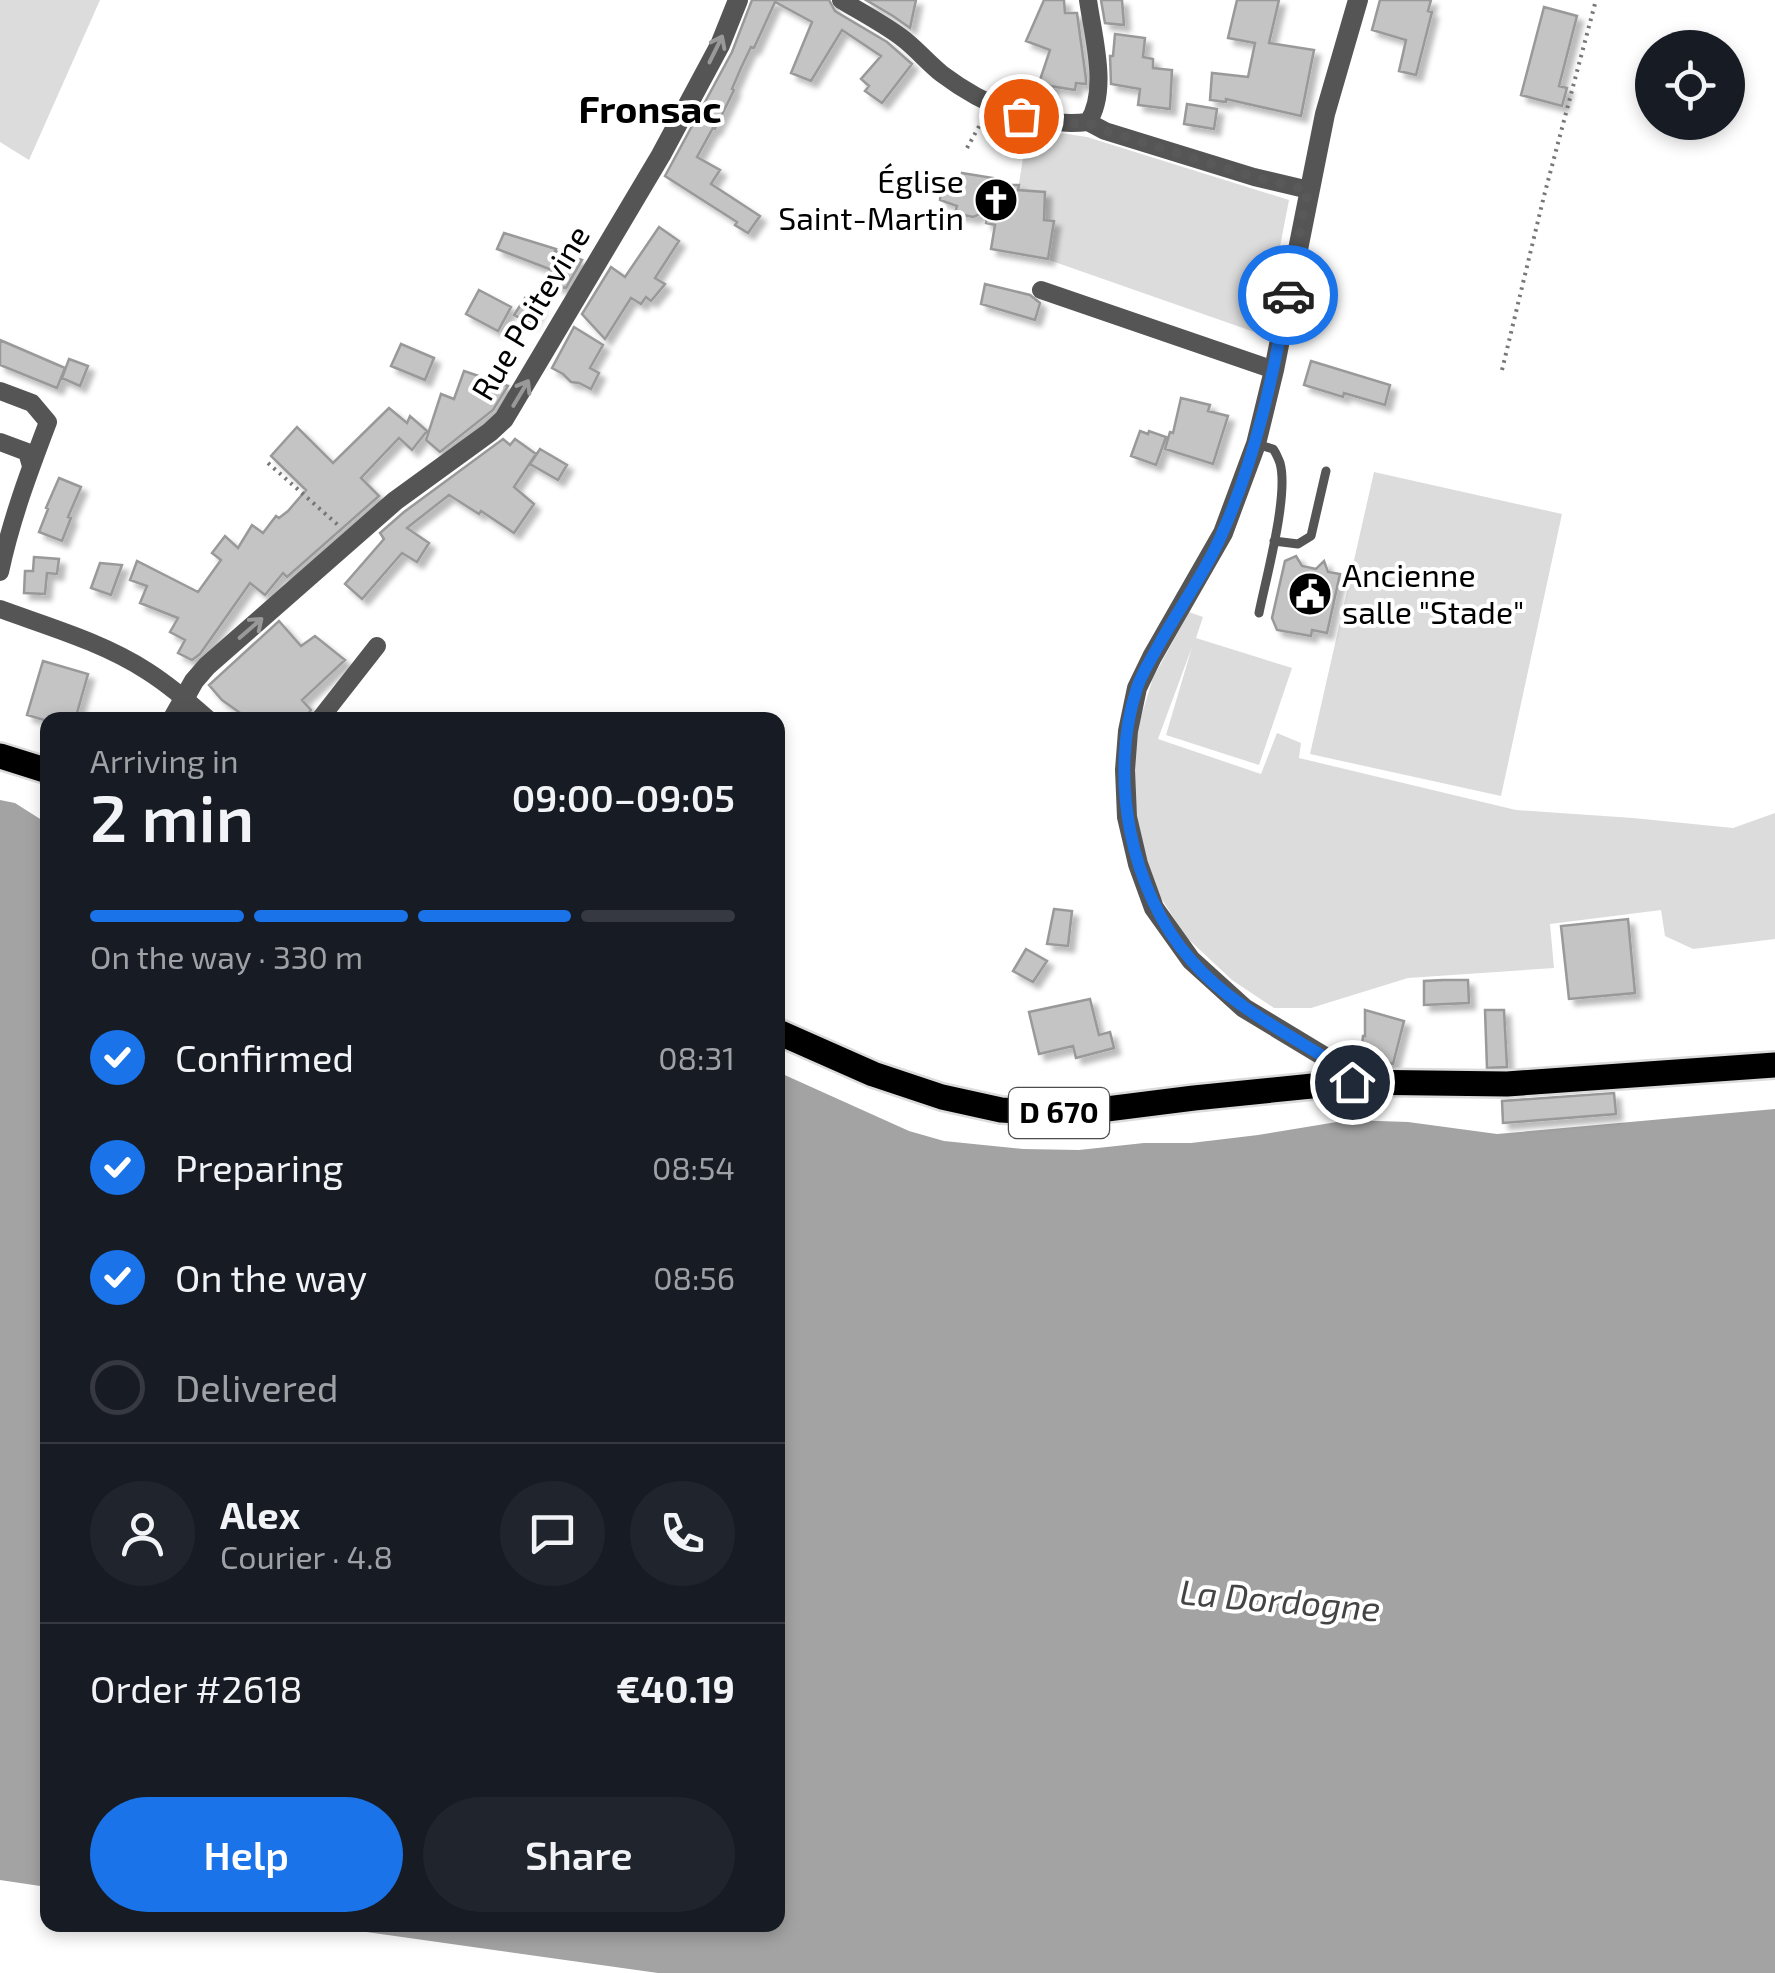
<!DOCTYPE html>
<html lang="en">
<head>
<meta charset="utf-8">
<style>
	body { margin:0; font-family:"Exo 2",sans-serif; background:#20242c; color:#f1f3f6; height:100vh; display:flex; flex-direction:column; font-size:38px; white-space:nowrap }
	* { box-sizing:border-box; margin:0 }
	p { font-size:32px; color:#9ea1a6 }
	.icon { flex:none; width:55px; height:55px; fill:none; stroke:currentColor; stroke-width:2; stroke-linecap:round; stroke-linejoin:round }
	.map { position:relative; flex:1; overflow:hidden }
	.details { position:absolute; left:40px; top:712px; width:745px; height:1220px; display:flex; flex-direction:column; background:#171b24; border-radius:20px; box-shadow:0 5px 15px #0003 }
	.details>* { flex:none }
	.fabs { position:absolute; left:1635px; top:30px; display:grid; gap:20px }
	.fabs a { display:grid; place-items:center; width:110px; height:110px; border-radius:50%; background:#171b24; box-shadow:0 5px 15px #0003; font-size:50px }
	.pin { position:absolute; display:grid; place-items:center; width:85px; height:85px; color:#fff; margin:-42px; border:5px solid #fff; border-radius:50%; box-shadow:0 2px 10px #0007 }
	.courier { position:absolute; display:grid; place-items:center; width:100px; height:100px; margin:-50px; border:8px solid #1a73e8; border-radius:50%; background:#fff; color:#222; box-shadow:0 2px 12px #0007 }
	.summary em { font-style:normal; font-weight:600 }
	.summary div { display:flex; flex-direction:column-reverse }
	.summary { display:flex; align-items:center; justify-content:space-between; height:170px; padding:0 50px }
	h1 { font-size:65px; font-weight:600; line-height:75px }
	.bar { display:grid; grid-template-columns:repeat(4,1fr); gap:15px 10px; align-content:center; height:120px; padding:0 50px }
	.bar i { height:12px; border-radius:8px; background:#363941 }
	.bar .current { background:#1a73e8 }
	.bar p { grid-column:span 4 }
	.line { display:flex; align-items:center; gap:25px; padding:0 50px; border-top:2px solid #363941 }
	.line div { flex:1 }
	.round { display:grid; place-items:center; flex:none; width:105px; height:105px; border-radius:52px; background:#20242c }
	ol { padding:0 50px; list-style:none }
	li { display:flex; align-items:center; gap:30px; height:110px }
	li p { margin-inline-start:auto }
	li .icon { padding:10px; border-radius:50%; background:#1a73e8; color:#fff; stroke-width:4 }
	li:last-child { color:#9ea1a6 }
	li i { width:55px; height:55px; border:5px solid #363941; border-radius:50% }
	.primary-button { display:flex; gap:20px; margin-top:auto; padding:20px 50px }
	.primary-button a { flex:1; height:115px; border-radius:60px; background:#1a73e8; color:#fff; font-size:40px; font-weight:600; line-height:115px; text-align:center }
	.primary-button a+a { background:#20242c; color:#f1f3f6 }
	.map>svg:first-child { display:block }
	.green { fill:#dcdcdc }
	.water { fill:#a3a3a3 }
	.building { fill:#c4c4c4; stroke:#999; stroke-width:2.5; filter:url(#shadow) }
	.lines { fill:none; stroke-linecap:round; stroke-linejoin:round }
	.primary-casing { stroke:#dbdbdb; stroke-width:30 }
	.path { stroke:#777; stroke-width:4; stroke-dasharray:2.5 5; stroke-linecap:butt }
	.service { stroke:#555; stroke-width:9 }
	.minor { stroke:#555; stroke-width:18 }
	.tertiary { stroke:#555; stroke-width:20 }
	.primary { stroke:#000; stroke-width:25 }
	.oneway { stroke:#999 }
	.done { stroke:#595959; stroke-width:10; stroke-dasharray:0 18 }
	.route { stroke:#1a73e8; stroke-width:12 }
	.labels { text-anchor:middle; stroke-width:8; stroke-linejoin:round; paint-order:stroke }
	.shield { fill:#fff; stroke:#4c4c4c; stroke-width:2.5 }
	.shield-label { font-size:30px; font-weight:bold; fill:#000 }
	.poi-label { font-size:32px; fill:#000; stroke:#fff; text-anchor:end }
	.street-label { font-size:32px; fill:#000; stroke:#fff }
	.water-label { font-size:35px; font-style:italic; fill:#444; stroke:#fff }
	.quarter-label { font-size:38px; font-weight:bold; fill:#000; stroke:#fff }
</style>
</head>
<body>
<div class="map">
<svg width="1775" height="1973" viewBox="0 0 1775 1973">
	<defs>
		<filter id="shadow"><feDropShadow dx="6" dy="6" stdDeviation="2.5" flood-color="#0004"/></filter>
	</defs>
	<rect width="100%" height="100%" fill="#fff"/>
	<path class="green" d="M0,0H100L29,160L0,142Z
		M1028,128L1087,137L1289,200L1263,335L1049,260L1054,222L1040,219L1042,194L1018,189Z
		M1374,472L1562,514L1501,796L1310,754Z
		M1189,612L1203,617L1196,638L1292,668L1259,765L1166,735L1192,647L1158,739L1261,774L1277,733L1301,743L1299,758L1516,810L1633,818L1733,828L1775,813V939L1693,949L1665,936L1661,910L1550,924L1554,968L1408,978L1311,1008H1274L1232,980L1186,937L1159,895L1136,832L1133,779L1136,733L1153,678Z"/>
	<path class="water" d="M0,800L15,803L48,824L47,1887L0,1880Z
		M778,1072L909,1131L944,1141L1023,1149L1079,1150L1144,1143H1191L1258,1135L1349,1120L1408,1122L1497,1134L1775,1109V1973H658L317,1925H778Z"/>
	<path class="building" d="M752,0H829L835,11L887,42L912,64L882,103L865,91L869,86L861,79L881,56L842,30L811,81L791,73L812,22L775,2L754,48L751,47L741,68L732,89L734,90L715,129L713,128L697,157L720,170L711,184L760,216L748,233L735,225L737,222L665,176L732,52Z
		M866,0H916L910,28L893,16Z
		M1044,0H1064L1065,13H1077L1086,79V84L1076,83L1075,90L1050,86L1046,108L1027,104L1039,83L1050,50L1026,41Z
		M1101,0H1122L1124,25L1105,23Z
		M1237,0H1279L1269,43L1314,50L1301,116L1226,99V102L1210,100L1212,73L1248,77L1255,43L1228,38Z
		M1380,0H1431L1428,11L1432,12L1416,75L1399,71L1406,40L1372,30Z
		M1544,7L1577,16L1559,86L1567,88L1562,106L1521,95Z
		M1115,34L1145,38L1143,57L1153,59V68L1172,70L1170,109L1138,105L1140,89L1111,84L1110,56H1113Z
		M1187,104L1217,109L1214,129L1184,124Z
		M962,173L993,178V181L1009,185H1019L1018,190L1045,192L1044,220L1054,221L1048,259L991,249L995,225L986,223L988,211L973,217L955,213L957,206L940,200L942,179L960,182Z
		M659,227L679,241L655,278L665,284L651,301L646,297L641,304L631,298L605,339L582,314L611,267L625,277Z
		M504,233L556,249L555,251L582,260L566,288L557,286L549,277L552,270L497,249Z
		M985,284L1030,295L1040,303L1035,320L981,304Z
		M479,290L511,307L498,331L466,314Z
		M525,298L540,307L530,323L514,315Z
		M574,327L603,345L590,368L599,373L591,389L579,383L571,382L563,374L552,368Z
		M0,340L65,368L57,388L0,365Z
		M401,344L434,358L425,380L391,366Z
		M69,359L88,366L80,386L62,378Z
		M1311,361L1390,385L1385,405L1344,393L1343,397L1304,385Z
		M464,371L508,386L493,410L440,452L426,440L441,394L454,399Z
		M1181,398L1210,405L1208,411L1228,416L1213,464L1165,449L1170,432L1173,433Z
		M389,408L407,423L410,416L427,431L412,450L399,438L361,478L379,496L287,577L283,573L265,595L250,583L200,654L192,660L178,653L185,640L170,632L178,618L140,603L147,586L130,580L137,561L198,592L221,560L212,553L225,536L238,548L252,525L263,533L276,516L279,518L288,511L306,490L271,456L297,427L333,463Z
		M1140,431L1148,434L1149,431L1166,437L1156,465L1131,456Z
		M503,439L510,445L515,439L536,454L514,487L534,504L514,533L481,511L479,514L449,495L407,528L429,543L417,562L402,553L362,599L345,584L384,539L380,533L404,512Z
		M540,449L567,465L558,480L530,464Z
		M59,478L81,487L68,517L71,518L62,541L39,532L48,509L46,508Z
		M1296,556L1302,566L1316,569L1324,561L1328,572L1340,574L1327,633L1312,630L1311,636L1277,630L1272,618L1285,561Z
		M34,557L59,559L57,574L47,573L45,594L24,593L25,571H33Z
		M100,563L122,565L111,595L91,588Z
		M279,621L301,646L315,636L345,660L302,700L311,710L303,720H250L222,700L209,685Z
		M43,661L88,674L75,720H44L27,715Z
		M1054,909L1072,911L1068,946L1047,944Z
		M1628,919L1635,993L1569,999L1561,926Z
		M1026,949L1047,961L1033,982L1013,971Z
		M1443,980H1468L1469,1003L1424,1005V981Z
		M1090,999L1099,1035L1110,1032L1114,1048L1076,1058L1073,1046L1039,1054L1029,1012Z
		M1365,1010L1404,1021L1393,1064L1361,1055L1363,1036H1365Z
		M1485,1010H1504L1507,1067L1487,1068Z
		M1614,1093L1616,1114L1503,1123L1502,1101Z"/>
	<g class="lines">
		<defs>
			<path id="primary" d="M0,756L48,771
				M778,1032L873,1074L942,1097L1001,1110L1067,1114L1194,1098L1352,1082L1507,1084L1775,1065"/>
		</defs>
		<use href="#primary" class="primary-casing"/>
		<path class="path" d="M967,148L982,121
			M1502,370L1544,196L1596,0
			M268,463L338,525"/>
		<path class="service" d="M1256,444L1273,449C1275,451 1279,460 1280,463C1289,495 1266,578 1259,613
			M1274,541L1298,544L1311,536L1326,471"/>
		<path class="minor" d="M841,0C861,12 882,23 901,37C916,48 928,63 942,74C983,105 1036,128 1088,122C1109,91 1093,36 1088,0
			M1088,122L1105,131L1254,177L1309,190
			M1041,290L1274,370
			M0,391L32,403L48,422C29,472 11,520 0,572
			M0,442L27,452L31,466
			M0,609C49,627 102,642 147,671C169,685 189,702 209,720
			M319,720L377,646"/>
		<path class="tertiary" d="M172,720L194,681L207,666L395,501L490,432L504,419L661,155L720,45L738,0
			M1352,1082L1345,1069L1244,1008L1191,960L1154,908L1138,864L1127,817L1125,770L1128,731L1137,688L1152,657L1223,533L1256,444L1274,370L1325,114L1358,0"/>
		<use href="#primary" class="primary"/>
	</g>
	<defs><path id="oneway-shaft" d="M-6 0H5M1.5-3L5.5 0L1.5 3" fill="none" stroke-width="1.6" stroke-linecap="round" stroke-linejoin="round" transform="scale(2.5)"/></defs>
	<g class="oneway">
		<use href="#oneway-shaft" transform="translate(716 49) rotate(-64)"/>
		<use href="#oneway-shaft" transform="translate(521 393) rotate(-59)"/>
		<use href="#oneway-shaft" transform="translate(251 628) rotate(-41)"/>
	</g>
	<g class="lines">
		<path class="done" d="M1021,116L1068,124L1088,122L1106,131L1142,142L1254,177L1308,190L1288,295"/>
		<path class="route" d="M1288,295C1273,375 1257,453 1224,529C1208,568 1182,604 1161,641C1153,656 1142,672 1137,688C1108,776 1130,891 1191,960C1231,1007 1293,1036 1345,1070L1352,1082"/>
	</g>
	<defs>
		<symbol id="church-disc" viewBox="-11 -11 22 22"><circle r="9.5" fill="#000" stroke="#fff"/><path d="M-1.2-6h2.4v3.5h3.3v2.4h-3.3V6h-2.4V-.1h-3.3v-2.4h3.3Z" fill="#fff"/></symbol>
		<symbol id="civic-disc" viewBox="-11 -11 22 22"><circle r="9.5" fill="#000" stroke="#fff"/><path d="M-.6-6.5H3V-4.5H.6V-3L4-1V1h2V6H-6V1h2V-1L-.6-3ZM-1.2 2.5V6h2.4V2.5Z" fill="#fff"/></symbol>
	</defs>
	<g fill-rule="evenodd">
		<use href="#church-disc" x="971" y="175" width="50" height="50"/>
		<use href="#civic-disc" x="1285" y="569" width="50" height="50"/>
	</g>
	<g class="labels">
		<rect class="shield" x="1009" y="1088" width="100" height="50" rx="8"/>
		<g class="shield-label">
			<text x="1059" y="1123">D 670</text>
		</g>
		<g class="poi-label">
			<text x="964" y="193">Église<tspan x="964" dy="37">Saint-Martin</tspan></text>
			<text x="1342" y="587" text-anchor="start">Ancienne<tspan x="1342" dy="37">salle "Stade"</tspan></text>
		</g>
		<g class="street-label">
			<text transform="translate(531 313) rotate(-59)" y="11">Rue Poitevine</text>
		</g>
		<g class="water-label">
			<text transform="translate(1280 1601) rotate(5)" y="12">La Dordogne</text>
		</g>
		<g class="quarter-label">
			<text x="650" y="123">Fronsac</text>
		</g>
	</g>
</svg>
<div class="fabs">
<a><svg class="icon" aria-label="locate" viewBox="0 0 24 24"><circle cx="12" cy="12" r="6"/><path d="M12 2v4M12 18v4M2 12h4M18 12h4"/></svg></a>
</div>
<div class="pin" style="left:1021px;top:116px;background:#ea580c"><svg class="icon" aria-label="bag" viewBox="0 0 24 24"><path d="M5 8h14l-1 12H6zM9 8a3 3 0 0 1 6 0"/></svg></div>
<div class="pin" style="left:1352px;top:1082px;background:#1f2937"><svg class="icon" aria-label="home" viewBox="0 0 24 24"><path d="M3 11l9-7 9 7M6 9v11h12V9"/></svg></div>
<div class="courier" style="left:1288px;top:295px"><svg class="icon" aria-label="car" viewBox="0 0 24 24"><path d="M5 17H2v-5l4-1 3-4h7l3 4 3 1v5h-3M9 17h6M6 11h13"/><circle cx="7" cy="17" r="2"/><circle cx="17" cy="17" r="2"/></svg></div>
<section class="details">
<div class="summary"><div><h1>2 min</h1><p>Arriving in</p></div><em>09:00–09:05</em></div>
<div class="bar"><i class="current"></i><i class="current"></i><i class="current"></i><i></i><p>On the way · 330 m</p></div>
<ol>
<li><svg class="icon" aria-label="check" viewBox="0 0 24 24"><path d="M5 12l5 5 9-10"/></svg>Confirmed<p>08:31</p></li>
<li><svg class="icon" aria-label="check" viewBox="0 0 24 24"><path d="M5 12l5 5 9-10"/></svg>Preparing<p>08:54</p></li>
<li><svg class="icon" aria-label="check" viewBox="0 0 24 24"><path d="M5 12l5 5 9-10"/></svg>On the way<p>08:56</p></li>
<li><i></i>Delivered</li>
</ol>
<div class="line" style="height:180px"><a class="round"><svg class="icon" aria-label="person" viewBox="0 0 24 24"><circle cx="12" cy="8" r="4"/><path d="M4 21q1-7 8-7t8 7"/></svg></a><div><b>Alex</b><p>Courier · 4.8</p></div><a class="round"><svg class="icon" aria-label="chat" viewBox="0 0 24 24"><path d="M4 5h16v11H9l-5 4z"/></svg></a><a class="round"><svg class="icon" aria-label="phone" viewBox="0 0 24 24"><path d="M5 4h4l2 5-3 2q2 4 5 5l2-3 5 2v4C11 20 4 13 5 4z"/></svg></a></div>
<div class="line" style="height:130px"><div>Order #2618</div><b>€40.19</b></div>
<div class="primary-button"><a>Help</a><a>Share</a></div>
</section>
</div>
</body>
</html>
